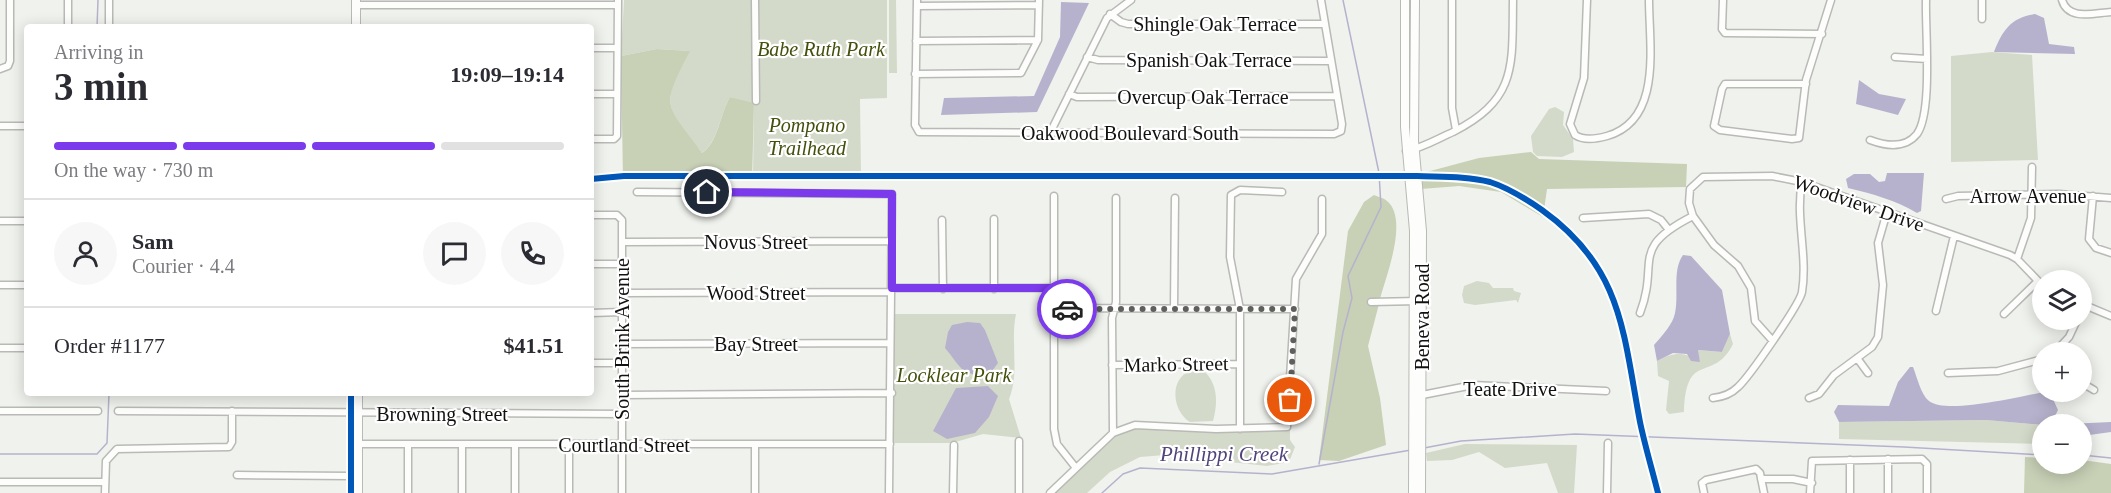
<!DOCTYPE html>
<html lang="en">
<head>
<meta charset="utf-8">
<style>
	body { margin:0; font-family:"Times New Roman",serif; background:#f7f7f7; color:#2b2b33; height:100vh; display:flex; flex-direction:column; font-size:22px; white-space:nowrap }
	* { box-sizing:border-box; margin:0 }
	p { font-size:20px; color:#7c7c81 }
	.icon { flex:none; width:33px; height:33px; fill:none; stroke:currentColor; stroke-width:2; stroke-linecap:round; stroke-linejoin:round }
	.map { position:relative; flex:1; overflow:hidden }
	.panel { position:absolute; left:24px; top:24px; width:570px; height:372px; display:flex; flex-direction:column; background:#fff; border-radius:6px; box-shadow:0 3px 15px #0003 }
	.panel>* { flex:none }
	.fabs { position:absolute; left:2032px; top:270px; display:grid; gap:12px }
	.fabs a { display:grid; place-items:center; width:60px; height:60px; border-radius:50%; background:#fff; box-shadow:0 3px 15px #0003; font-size:30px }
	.pin { position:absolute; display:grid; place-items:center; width:51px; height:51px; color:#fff; margin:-26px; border:3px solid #fff; border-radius:50%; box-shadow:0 2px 6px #0007 }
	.courier { position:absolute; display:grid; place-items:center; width:60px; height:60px; margin:-30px; border:4px solid #7c3aed; border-radius:50%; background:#fff; color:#222; box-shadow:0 2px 8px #0007 }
	.headline em { font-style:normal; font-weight:600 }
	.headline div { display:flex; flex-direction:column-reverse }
	.headline { display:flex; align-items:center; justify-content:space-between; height:102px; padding:0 30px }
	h1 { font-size:39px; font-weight:600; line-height:45px }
	.bar { display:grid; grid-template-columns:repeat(4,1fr); gap:9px 6px; align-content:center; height:72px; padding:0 30px }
	.bar i { height:8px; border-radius:4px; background:#e1e1e2 }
	.bar .on { background:#7c3aed }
	.bar p { grid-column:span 4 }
	.line { display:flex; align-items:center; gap:15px; padding:0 30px; border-top:2px solid #e1e1e2 }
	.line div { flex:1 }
	.round { display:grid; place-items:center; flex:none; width:63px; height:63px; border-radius:32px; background:#f7f7f7 }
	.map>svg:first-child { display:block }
	.green { fill:#d4dac9 }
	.forest { fill:#c8d0b6 }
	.water { fill:#b6b2cd }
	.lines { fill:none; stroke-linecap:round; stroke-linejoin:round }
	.stream { stroke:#b6b2cd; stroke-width:1.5 }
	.minor-casing { stroke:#b8bab6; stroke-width:9 }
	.major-casing { stroke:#b8bab6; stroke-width:10 }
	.minor { stroke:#fdfdfc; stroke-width:6 }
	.major { stroke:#fdfdfc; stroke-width:8 }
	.cycleway-casing { stroke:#fff; stroke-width:10 }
	.cycleway { stroke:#0057b8; stroke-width:6 }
	.done { stroke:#5f605d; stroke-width:6; stroke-dasharray:0 10.8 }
	.route { stroke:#7c3aed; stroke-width:8 }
	.labels { text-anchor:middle; stroke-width:4.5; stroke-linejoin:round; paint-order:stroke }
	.street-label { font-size:20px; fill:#11120f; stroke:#fff }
	.park-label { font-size:20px; font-style:italic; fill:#42500c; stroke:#fff }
	.water-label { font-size:21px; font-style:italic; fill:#51447b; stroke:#fff }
</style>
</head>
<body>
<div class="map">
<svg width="2111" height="493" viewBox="0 0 2111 493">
	<rect width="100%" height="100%" fill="#f0f2ed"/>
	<path class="green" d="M624,0H752L753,102L755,0H887V98L860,99L861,175H753L754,104L730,97C720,114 718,142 702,153C695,143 684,134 678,124C661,96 676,77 689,51L657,49L621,56Z
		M889,0H896L897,73H889Z
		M1992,52L2032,55L2038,160L1951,162V56Z
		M1555,107L1564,112L1563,125L1573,139L1574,152L1562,157L1537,156L1533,152L1531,136L1549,109Z
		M1477,281L1489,283L1493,288H1513L1514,291L1521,293L1518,303L1516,300L1475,305L1464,303L1462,295L1464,286Z
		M893,314H1016C1010,342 1020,373 1009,399L1021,438L983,434L952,443H892Z
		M1730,334L1733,344C1713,384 1686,349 1684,412L1669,414L1666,410L1669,381L1658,376L1657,361C1674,352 1684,351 1700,362L1697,350L1722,352Z
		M1190,371H1204C1218,384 1218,403 1213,421L1190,422C1172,411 1169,379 1190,371Z
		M1986,420L2043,425V444L1839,439V422Z
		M1128,427L1286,431L1290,429V440L1295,447L1289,462L1267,466L1165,455L1140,457L1110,472L1087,493H1053L1112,436Z
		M1465,444L1577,445L1574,493H1558L1547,463L1505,468L1479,452L1452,460L1427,461L1426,453Z"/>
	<path class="forest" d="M657,49L690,51C659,110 666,103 702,153C718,143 720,114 730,97L754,103L752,181H623L621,56Z
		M1531,152L1539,159L1687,164L1686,187L1547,189L1543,217L1501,192L1459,186L1421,189L1419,174L1479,158Z
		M1374,195C1378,197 1384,198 1387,201C1409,219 1386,276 1380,299L1369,300V305L1379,304L1368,346L1380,398L1386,445L1339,461L1319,460L1348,231L1364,202Z
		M2025,457L2043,458V464H2082V460L2111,464V493H2024Z"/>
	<path class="water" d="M1061,2L1089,3L1037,112L941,115L944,98L1034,96L1060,37Z
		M2035,14L2044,18L2049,44L2074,47L2075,54L1994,52C2002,31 2011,17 2035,14Z
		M1859,80L1879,94L1906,99L1898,115L1856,104Z
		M1887,173H1924L1921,211L1917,213C1896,200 1872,194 1848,188L1846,179L1854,174H1870L1879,182L1885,181Z
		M1683,255L1691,256L1722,290L1730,334L1722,352L1698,350L1700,362L1691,361L1687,354L1673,353L1657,361L1654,345C1662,336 1673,324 1675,313C1679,295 1672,270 1683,255Z
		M967,322L980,323L985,330L998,363L989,375C960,376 962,368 945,348L948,332L952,325Z
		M1910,367H1913C1917,377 1921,395 1929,401C1947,415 2021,396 2045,392L2052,397L2058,410L2055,416L2048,417L2043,425L1986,420L1839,422L1834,412L1838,405L1889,406L1898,382Z
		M988,386L998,396L989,417L975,433L947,439L933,431L956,388Z
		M2111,422V432L2082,436V424H2068Z"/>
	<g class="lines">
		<path class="stream" d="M97,27L98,0
			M1424,448L1461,441L1575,434L1904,447L2043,455
			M0,454H97L107,443L109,393
			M2082,455L2111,458
			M1319,464L1343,332L1352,298L1348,276L1381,207L1379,173L1343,0
			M1102,493L1123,474L1140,468L1272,474L1411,450"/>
		<defs>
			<path id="minor" d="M109,0V27
				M755,0L756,101
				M917,0L915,125L919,132L1334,134L1341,131L1342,124L1321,0
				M1452,0V108L1456,130
				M1587,0L1584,78L1570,124L1575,135C1584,141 1596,139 1607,136C1663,120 1649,45 1649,0
				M1723,0L1722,29L1725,33L1822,34
				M1982,0V19
				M2062,0C2068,21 2094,13 2111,12
				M356,5H618
				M917,6L1039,5
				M1110,14L1121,22L1128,24H1323
				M68,27V0
				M916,41L1038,40
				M591,48H617
				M1087,57L1098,60L1330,61
				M1895,57L1927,59
				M0,69L8,66L10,61V0
				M915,74L1021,73L1038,40L1039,0
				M1806,84H1725L1722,89L1714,126L1720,130L1792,139L1799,138L1806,80L1831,0
				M591,94H617
				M1069,94L1077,97L1337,96
				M0,126H27
				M1053,133V127L1107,18L1131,0
				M591,139H614L617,136L618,0
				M1870,140C1886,146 1905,149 1917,134C1933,112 1925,29 1926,0
				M1406,151C1423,148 1437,139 1453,132C1518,99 1512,65 1513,0
				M637,192L892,194L889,493
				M1054,196V429L1057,444L1076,468
				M2093,196L2089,239L2096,248L2111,253
				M1946,199L1958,196L2059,194L2111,198
				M591,215H617L622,220V493
				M1583,218L1649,214L1661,220L1669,230
				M942,220L943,289
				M0,221H27
				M622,242L891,241
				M2017,259L2031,218L2032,167
				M591,264H622
				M0,285H27
				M892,288H1054
				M994,289V219
				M622,293L890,292
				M1371,302L1418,301
				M2082,304L2111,316
				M1054,308L1295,309
				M1174,309L1175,198
				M1936,311L1954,236
				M591,313L622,312
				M1640,313C1660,261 1628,249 1693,216
				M2004,314L2038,281
				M1772,340L1755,321L1751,288L1738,266L1714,245L1693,216L1689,203L1690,189L1703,177L1772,176L1802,182L2010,255L2017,259L2043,286
				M622,344L890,343
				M0,348H27
				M2055,352L2069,337L2077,320
				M1857,358L1868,373
				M591,363H622
				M1112,365L1240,364
				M1948,373L1998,371L2043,359
				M2082,383L2094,390
				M622,395L892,393
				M1417,396L1473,385L1606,391
				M1713,398C1723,397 1731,394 1738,387C1749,377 1800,304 1802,292C1808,255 1795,218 1802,182
				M1809,398L1819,394L1834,375L1872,347L1878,337L1883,285L1878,243L1887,212
				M0,411H98
				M118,411L622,414
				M1240,429V309L1230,257L1231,195L1240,190L1282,192
				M1113,433L1112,318L1116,302V198
				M1019,441V493
				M358,444H890
				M408,445V493
				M462,445V493
				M515,445V493
				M1888,459V493
				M1850,460V493
				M237,475L351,476
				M1761,479H1793L1812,483
				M0,482H105
				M105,493L106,461L117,449L229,447L232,442V411
				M569,493V445
				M755,493V445
				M953,493L954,445
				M1050,493L1113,433L1135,425L1216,429L1287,427L1296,279L1322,234V199
				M1607,493L1608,443
				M1704,493L1702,483L1706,480L1756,469L1760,473L1764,493
				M1810,493L1812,461L1922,459L1927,464V493"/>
			<path id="major" d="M356,0V27
				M1405,0V127L1414,231L1413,493
				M1415,0L1414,141L1422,231L1421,493
				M351,493V393
				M358,493V393"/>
		</defs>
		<use href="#minor" class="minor-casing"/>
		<use href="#major" class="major-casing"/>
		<use href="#minor" class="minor"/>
		<use href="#major" class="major"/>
		<defs>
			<path id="cycleway" d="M591,179L624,176H1417C1441,177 1467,176 1490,182C1509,188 1526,199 1542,210C1623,268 1623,333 1640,422C1645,446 1652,469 1658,493
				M351,493V393"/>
		</defs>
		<use href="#cycleway" class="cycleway-casing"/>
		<use href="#cycleway" class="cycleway"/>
	</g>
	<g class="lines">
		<path class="done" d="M1067,309H1295L1290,400"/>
		<path class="route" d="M707,192L892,194V288H1054V308L1067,309"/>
	</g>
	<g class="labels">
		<g class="street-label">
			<text x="1215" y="31">Shingle Oak Terrace</text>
			<text x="1209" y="67">Spanish Oak Terrace</text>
			<text x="1203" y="104">Overcup Oak Terrace</text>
			<text x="1130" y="140">Oakwood Boulevard South</text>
			<text x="2028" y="203">Arrow Avenue</text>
			<text transform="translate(1859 203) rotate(19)" y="7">Woodview Drive</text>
			<text x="756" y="249">Novus Street</text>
			<text x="756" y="300">Wood Street</text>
			<text transform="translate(1422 317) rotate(-90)" y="7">Beneva Road</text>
			<text transform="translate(622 339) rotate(-90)" y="7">South Brink Avenue</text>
			<text x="756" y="351">Bay Street</text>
			<text transform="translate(1176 364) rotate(-1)" y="7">Marko Street</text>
			<text x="1510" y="396">Teate Drive</text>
			<text x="442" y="421">Browning Street</text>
			<text x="624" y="452">Courtland Street</text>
		</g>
		<g class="park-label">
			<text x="821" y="56">Babe Ruth Park</text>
			<text x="807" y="132">Pompano<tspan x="807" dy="23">Trailhead</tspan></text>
			<text x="954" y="382">Locklear Park</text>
		</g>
		<g class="water-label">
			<text x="1224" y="461">Phillippi Creek</text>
		</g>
	</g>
</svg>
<div class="fabs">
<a><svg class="icon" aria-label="layers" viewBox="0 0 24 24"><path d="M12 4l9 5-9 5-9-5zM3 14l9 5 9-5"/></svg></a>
<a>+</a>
<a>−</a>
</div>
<div class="pin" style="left:1290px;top:400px;background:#ea580c"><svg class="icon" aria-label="bag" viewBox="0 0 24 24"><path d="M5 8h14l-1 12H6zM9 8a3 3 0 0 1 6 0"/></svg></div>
<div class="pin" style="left:707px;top:192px;background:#1f2937"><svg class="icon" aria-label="home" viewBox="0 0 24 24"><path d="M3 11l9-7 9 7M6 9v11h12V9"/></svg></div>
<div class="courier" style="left:1067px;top:309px"><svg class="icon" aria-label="car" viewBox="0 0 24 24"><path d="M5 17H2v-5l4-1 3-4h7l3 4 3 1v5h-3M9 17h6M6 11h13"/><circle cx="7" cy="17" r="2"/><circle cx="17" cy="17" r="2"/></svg></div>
<section class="panel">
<div class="headline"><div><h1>3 min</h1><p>Arriving in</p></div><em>19:09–19:14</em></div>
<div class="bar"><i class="on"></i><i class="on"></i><i class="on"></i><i></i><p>On the way · 730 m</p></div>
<div class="line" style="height:108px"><a class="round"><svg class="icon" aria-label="person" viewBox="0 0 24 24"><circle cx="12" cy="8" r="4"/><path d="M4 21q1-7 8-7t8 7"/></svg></a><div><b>Sam</b><p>Courier · 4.4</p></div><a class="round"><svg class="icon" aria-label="chat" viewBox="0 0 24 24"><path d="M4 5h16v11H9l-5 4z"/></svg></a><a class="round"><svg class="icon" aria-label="phone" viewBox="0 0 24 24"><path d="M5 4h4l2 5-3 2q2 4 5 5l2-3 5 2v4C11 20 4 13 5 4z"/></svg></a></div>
<div class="line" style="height:78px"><div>Order #1177</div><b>$41.51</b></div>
</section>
</div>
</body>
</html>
